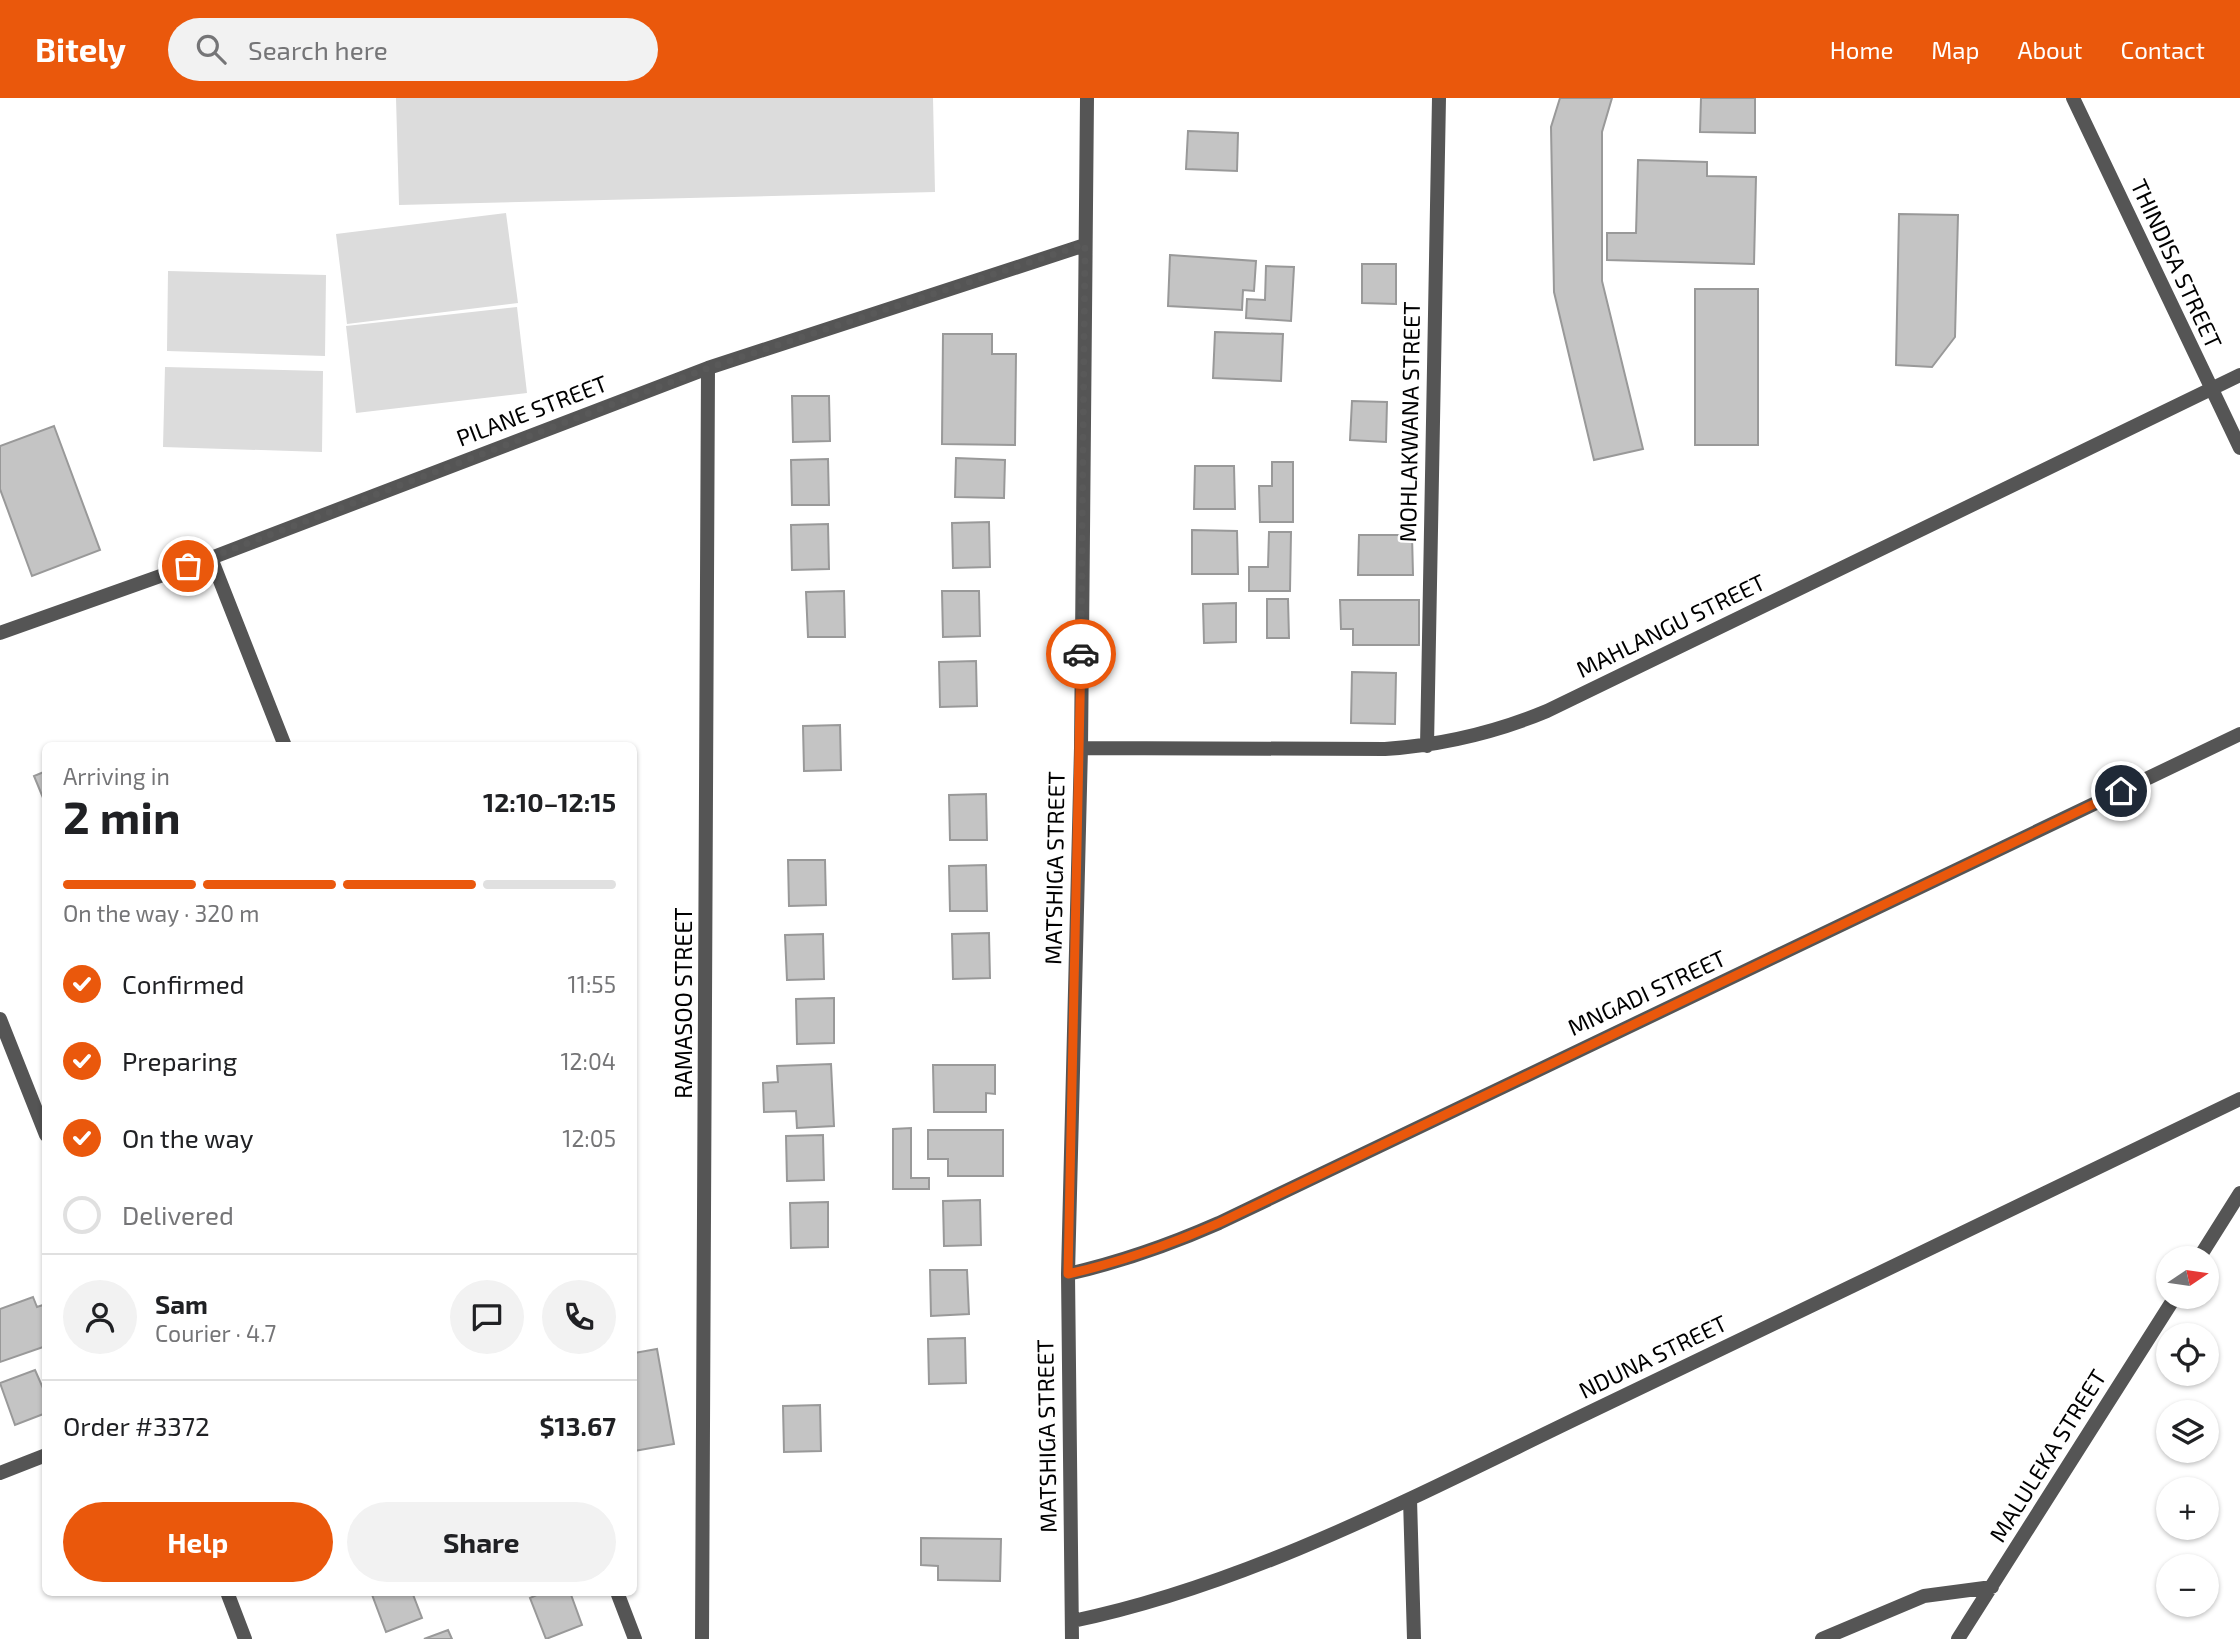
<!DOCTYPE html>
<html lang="en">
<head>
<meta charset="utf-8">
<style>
	body { margin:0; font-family:"Exo 2",sans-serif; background:#f2f2f2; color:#202124; height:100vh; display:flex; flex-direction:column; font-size:26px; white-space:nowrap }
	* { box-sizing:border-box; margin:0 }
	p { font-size:23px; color:#757577 }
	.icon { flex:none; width:38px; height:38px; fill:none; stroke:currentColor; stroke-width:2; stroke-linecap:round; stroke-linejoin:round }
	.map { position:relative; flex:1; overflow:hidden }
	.panel { position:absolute; left:42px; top:644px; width:595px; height:854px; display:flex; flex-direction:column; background:#fff; border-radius:10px; box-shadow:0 2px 5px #0004 }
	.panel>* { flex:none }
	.needle { width:46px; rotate:77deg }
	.controls { position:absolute; left:2156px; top:1148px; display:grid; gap:14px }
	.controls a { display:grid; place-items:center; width:63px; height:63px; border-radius:50%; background:#fff; box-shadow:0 2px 5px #0004; font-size:35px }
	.pin { position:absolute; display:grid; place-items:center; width:60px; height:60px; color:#fff; margin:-30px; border:4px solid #fff; border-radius:50%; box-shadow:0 2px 7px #0007 }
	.courier { position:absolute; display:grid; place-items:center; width:70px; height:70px; margin:-35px; border:5px solid #ea580c; border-radius:50%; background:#fff; color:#222; box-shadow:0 2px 9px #0007 }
	.headline em { font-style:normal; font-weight:700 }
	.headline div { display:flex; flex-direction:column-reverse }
	.headline { display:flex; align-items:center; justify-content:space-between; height:119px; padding:0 21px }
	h1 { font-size:46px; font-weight:700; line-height:52px }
	.bar { display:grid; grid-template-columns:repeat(4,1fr); gap:10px 7px; align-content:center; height:84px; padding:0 21px }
	.bar i { height:9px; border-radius:5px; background:#e0e0e0 }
	.bar .on { background:#ea580c }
	.bar p { grid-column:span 4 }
	.line { display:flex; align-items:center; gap:18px; padding:0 21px; border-top:2px solid #e0e0e0 }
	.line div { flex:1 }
	.round { display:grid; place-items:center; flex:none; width:74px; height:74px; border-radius:37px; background:#f2f2f2 }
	ol { padding:0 21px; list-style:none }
	li { display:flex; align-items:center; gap:21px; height:77px }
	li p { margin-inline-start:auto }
	li .icon { padding:7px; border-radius:50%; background:#ea580c; color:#fff; stroke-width:4 }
	li:last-child { color:#757577 }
	li i { width:38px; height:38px; border:4px solid #e0e0e0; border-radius:50% }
	.action { display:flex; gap:14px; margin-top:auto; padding:14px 21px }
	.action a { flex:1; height:80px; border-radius:42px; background:#ea580c; color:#fff; font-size:28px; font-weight:700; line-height:80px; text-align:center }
	.action a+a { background:#f2f2f2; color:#202124 }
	header { display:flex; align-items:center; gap:42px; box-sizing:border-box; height:98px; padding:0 35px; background:#ea580c; color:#fff }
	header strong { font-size:33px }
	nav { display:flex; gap:38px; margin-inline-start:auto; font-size:24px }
	.search { width:490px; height:63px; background:#f2f2f2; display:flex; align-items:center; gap:18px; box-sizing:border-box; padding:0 24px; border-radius:38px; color:#757577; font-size:26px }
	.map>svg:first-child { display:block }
	.green { fill:#dcdcdc }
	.building { fill:#c4c4c4; stroke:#999; stroke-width:2 }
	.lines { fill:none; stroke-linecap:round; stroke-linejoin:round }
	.minor { stroke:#555; stroke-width:14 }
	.tertiary { stroke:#555; stroke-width:14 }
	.done { stroke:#595959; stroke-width:7; stroke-dasharray:0 12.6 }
	.route { stroke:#ea580c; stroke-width:9 }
	.labels { text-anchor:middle; stroke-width:5; stroke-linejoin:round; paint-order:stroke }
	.street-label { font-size:23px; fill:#000; stroke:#fff }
</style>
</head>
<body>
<header>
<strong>Bitely</strong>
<div class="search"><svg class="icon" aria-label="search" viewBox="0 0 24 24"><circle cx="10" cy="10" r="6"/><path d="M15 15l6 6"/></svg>Search here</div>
<nav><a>Home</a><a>Map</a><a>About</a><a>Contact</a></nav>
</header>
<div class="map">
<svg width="2240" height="1541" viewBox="0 0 2240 1541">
	<rect width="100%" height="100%" fill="#fff"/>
	<path class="green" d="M396,0H933L935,94L399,107Z
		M506,115L518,205L347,226L336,136Z
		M168,173L326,177L325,258L167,253Z
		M517,209L527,295L356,315L346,228Z
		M165,269L323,273L322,354L163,349Z"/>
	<path class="building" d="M1560,0H1612L1602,34V183L1643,351L1594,362L1554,194L1551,29Z
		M1701,0H1755V35L1700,34Z
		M1188,33L1238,35L1237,73L1186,71Z
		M1638,62L1707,64V78L1756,79L1754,166L1607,162V135H1636Z
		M1899,116L1958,117L1955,239L1932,269L1896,267Z
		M1170,157L1256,163L1254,193L1243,192L1242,212L1168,208Z
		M1362,166H1396V206L1362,205Z
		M1266,168L1294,169L1291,223L1246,220L1247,201L1265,202Z
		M1695,191H1758V347H1695Z
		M1215,234L1283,236L1281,283L1213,280Z
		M943,236H992V256H1016L1015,347L942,346Z
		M792,298H829L830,343L793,344Z
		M1352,303L1387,304L1386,344L1350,342Z
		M54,328L100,452L32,478L0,391V348Z
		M956,360L1005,362L1004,400L955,399Z
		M828,361L829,407H792L791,362Z
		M1272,364H1293V424H1260L1259,388H1272Z
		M1195,368H1234L1235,411H1194Z
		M989,424L990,469L953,470L952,425Z
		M828,426L829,471L792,472L791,427Z
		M1192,432L1237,433L1238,476H1192Z
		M1269,434H1291L1290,493H1249V469H1268Z
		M1359,437H1412L1413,477H1358Z
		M844,493L845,539H808L806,494Z
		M942,493H979L980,538L943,539Z
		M1267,501H1288L1289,540H1267Z
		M1340,502H1419V547H1353V531H1341Z
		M1236,505V544L1204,545L1203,506Z
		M976,563L977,608L940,609L939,564Z
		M1352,574L1396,575L1395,626L1351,625Z
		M840,627L841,672L804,673L803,628Z
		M46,673V707L34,678Z
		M986,696L987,742H950L949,697Z
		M788,762H825L826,807L789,808Z
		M986,767L987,813H950L949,768Z
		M989,835L990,880L953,881L952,836Z
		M823,836L824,881L787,882L785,837Z
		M834,900V945L797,946L796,901Z
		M831,966L834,1028L797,1030L796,1013L764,1014L763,985L778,984L777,968Z
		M933,967H995V996L986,995V1014H934Z
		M911,1030V1080H929V1091H893V1031Z
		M928,1032H1003V1078H948V1061H928Z
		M823,1037L824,1082L787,1083L786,1038Z
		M980,1102L981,1147L944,1148L943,1103Z
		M828,1104V1149L791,1150L790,1105Z
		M930,1172H967L969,1216L931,1218Z
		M33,1199L37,1209L46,1206V1248L0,1264V1211Z
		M965,1240L966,1285L929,1286L928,1241Z
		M657,1251L674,1346L634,1353V1255Z
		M35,1272L46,1297V1315L15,1327L0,1285Z
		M820,1307L821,1353L784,1354L783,1308Z
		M921,1440L1001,1441L1000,1483L938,1482V1468L921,1467Z
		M371,1494H412L422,1520L386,1534Z
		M543,1494H570L582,1527L546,1541L530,1500Z
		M448,1532L452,1541H424Z"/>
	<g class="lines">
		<path class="minor" d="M2073,0L2240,350
			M211,460L285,648
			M0,535L211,460L708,270L1085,147
			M1427,648L1439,0
			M1081,650L1385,651C1443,647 1494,635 1547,613L2240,277
			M2199,1160L2240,1095
			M1068,1176C1121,1164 1169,1147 1219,1125L2240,636
			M0,1375L46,1357
			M1410,1401L1414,1541
			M617,1494L635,1541
			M1073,1523C1252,1486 1425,1393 1590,1314C1807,1210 2023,1106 2240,1001
			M702,1541L708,270
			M1072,1541L1068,1176L1081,650L1087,0
			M1822,1541L1924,1498L1992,1489
			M1958,1541L2175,1199"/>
		<path class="tertiary" d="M0,921L46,1037
			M227,1494L245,1541"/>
	</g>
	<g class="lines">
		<path class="done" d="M188,468L708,270L1085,146L1081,556"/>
		<path class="route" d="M1081,556L1068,1176C1121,1164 1169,1147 1219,1125L2121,693"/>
	</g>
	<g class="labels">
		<g class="street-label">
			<text transform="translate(2176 166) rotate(65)" y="8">THINDISA STREET</text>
			<text transform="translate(532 313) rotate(-21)" y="8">PILANE STREET</text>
			<text transform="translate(1410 324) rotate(-89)" y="8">MOHLAKWANA STREET</text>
			<text transform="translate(1671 528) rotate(-26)" y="8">MAHLANGU STREET</text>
			<text transform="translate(1055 770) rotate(-89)" y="8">MATSHIGA STREET</text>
			<text transform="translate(1647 895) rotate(-25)" y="8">MNGADI STREET</text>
			<text transform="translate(684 905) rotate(-90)" y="8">RAMASOO STREET</text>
			<text transform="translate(1653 1259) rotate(-26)" y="8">NDUNA STREET</text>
			<text transform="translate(1047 1338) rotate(-91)" y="8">MATSHIGA STREET</text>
			<text transform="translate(2048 1358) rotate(-58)" y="8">MALULEKA STREET</text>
		</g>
	</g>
</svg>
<div class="controls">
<a><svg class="needle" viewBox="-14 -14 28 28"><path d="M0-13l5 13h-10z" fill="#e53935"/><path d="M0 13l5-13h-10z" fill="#757577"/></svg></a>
<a><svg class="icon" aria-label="locate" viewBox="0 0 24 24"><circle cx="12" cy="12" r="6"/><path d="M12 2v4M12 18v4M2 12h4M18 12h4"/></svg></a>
<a><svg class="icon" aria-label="layers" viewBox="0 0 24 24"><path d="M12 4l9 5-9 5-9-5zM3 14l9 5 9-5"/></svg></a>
<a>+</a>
<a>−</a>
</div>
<div class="pin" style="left:188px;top:468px;background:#ea580c"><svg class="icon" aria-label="bag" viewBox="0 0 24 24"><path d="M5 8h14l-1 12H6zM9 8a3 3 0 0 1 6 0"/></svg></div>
<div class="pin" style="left:2121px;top:693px;background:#1f2937"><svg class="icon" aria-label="home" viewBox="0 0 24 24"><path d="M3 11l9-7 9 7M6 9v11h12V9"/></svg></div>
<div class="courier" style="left:1081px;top:556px"><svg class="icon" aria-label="car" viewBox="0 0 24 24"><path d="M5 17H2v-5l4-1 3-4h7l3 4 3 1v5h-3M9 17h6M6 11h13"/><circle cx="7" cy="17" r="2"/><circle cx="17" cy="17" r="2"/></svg></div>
<section class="panel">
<div class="headline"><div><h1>2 min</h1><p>Arriving in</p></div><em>12:10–12:15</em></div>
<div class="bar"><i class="on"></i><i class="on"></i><i class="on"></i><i></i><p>On the way · 320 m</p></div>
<ol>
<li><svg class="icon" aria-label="check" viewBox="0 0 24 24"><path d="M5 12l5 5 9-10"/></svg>Confirmed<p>11:55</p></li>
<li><svg class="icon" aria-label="check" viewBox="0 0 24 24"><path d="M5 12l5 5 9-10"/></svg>Preparing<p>12:04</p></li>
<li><svg class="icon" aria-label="check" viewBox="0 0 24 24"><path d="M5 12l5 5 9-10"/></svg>On the way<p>12:05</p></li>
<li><i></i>Delivered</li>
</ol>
<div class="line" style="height:126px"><a class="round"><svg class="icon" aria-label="person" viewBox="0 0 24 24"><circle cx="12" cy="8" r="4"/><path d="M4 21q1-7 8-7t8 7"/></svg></a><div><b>Sam</b><p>Courier · 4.7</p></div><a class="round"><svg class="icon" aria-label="chat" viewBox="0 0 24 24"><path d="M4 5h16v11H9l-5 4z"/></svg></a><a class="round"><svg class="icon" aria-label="phone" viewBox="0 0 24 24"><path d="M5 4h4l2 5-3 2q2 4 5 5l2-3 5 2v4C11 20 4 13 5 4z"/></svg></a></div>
<div class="line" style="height:91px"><div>Order #3372</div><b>$13.67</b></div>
<div class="action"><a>Help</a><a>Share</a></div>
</section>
</div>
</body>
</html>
